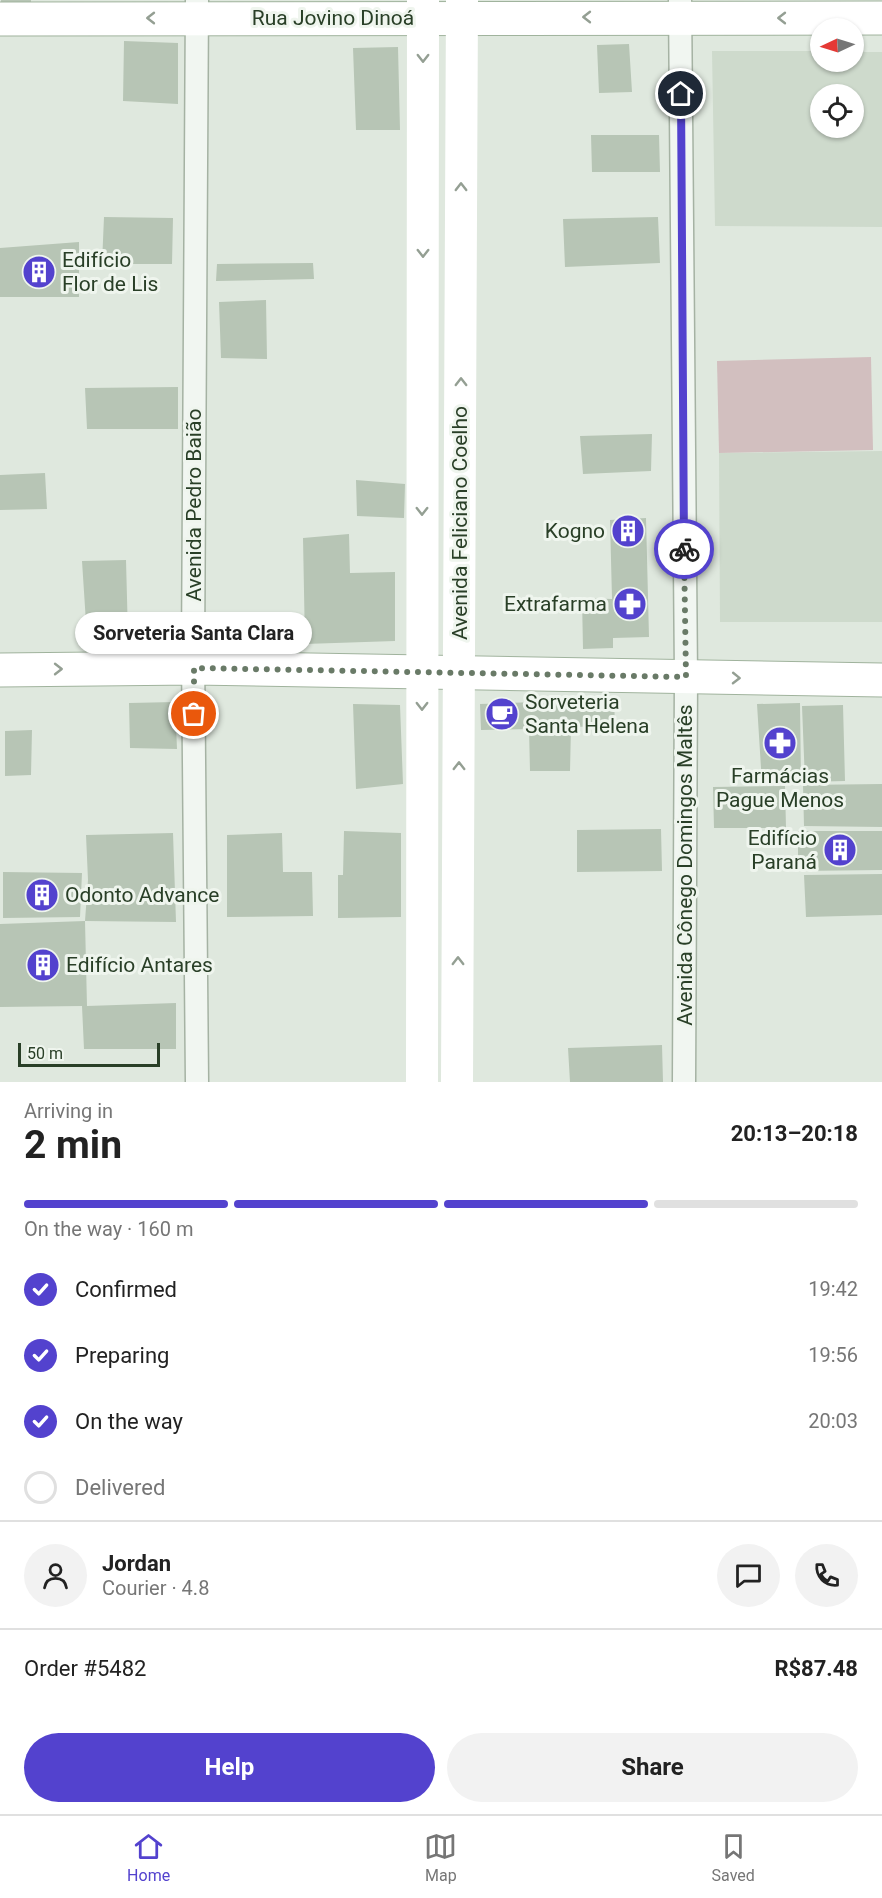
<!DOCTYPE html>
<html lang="en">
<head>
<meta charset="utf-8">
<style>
	body { margin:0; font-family:Roboto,sans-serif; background:#f2f2f2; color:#222; height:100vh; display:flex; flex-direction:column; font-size:22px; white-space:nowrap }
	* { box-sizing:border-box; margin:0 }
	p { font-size:20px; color:#767676 }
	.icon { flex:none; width:33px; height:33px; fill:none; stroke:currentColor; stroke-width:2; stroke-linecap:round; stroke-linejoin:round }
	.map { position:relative; height:1082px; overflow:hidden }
	.sheet { display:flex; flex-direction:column; background:#fff; flex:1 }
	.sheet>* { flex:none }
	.needle { width:39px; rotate:266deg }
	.fabs { position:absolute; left:810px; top:18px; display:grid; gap:12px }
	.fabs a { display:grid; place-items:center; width:54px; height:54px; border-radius:50%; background:#fff; box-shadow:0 2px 4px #0004; font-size:30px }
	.scale { position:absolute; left:18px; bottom:15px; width:142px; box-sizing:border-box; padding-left:6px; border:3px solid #293f27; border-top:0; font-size:16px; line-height:21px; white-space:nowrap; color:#293f27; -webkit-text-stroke:4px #eff5ee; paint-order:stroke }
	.pin { position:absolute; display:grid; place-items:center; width:51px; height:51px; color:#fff; margin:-26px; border:3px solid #fff; border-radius:50%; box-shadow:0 2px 6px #0007 }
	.courier { position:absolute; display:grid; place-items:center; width:60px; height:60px; margin:-30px; border:4px solid #5342ce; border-radius:50%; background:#fff; color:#222; box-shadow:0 2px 8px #0007 }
	.bubble { position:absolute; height:42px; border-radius:21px; background:#fff; box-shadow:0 2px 4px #0004; font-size:20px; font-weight:700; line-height:42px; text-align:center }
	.overview em { font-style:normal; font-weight:700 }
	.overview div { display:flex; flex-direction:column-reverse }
	.overview { display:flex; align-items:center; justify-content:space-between; height:102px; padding:0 24px }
	h1 { font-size:39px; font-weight:700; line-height:45px }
	.bar { display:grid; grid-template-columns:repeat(4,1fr); gap:9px 6px; align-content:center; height:72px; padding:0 24px }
	.bar i { height:8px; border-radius:4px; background:#e0e0e0 }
	.bar .selected { background:#5342ce }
	.bar p { grid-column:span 4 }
	.line { display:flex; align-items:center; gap:15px; padding:0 24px; border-top:2px solid #e0e0e0 }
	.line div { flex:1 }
	.round { display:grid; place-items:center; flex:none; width:63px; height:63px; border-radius:32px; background:#f2f2f2 }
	ol { padding:0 24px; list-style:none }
	li { display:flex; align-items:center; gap:18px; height:66px }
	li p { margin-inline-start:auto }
	li .icon { padding:6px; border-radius:50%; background:#5342ce; color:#fff; stroke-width:4 }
	li:last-child { color:#767676 }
	li i { width:33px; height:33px; border:3px solid #e0e0e0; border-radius:50% }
	.cta { display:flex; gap:12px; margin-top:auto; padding:12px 24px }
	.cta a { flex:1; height:69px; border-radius:36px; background:#5342ce; color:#fff; font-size:24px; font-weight:700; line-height:69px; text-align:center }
	.cta a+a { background:#f2f2f2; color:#222 }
	.tabs { display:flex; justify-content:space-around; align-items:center; height:84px; border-top:2px solid #e0e0e0; background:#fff; font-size:16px; color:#767676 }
	.tabs a { display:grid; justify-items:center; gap:3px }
	.tabs .selected { color:#5342ce }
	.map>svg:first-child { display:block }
	.built { fill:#cedacc; fill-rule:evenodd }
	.green { fill:#d2bfbf }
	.building { fill:#b7c5b5 }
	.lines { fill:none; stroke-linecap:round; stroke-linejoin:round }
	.street-casing { stroke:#a5b2a3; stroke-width:25 }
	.primary-casing { stroke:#a0b39d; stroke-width:35 }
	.street { stroke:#f1f6f1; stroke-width:22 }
	.secondary { stroke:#fff; stroke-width:32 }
	.primary { stroke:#fff; stroke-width:33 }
	.oneway { stroke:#949f93 }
	.done { stroke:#697a67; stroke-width:6; stroke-dasharray:0 10.8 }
	.route { stroke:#5342ce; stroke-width:8 }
	.labels { text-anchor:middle; stroke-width:6; stroke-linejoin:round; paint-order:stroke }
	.street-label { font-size:21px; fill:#293f27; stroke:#eff5ee }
	.poi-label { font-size:21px; fill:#293f27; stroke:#eff5ee; text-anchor:start }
</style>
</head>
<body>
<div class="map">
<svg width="882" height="1082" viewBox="0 0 882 1082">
	<rect width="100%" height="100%" fill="#dfe8de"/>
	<path class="built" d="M712,51H820V62H854V52H882V227L715,226ZM820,94H854V128H820Z
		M882,451V622H720L719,453Z"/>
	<path class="green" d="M871,357L873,450L719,453L717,361Z"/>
	<path class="building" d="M1,0H31V3L1,4Z
		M124,41L178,43V104L123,101Z
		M629,44L632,92L599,93L597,45Z
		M398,47L400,130H356L353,48Z
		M591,135H659L660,172H592Z
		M104,217L173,218L172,264H102Z
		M658,217L660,263L565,267L563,219Z
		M79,242V297H0V248Z
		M313,263L314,279L216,281L217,264Z
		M266,300L267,359L221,358L219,302Z
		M178,387V429H87L85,388Z
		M652,434L651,471L583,474L580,436Z
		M45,473L47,509L0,510V475Z
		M356,480L405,484L404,518L357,516Z
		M646,518L649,637L613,638V648L583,649L582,598L612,599L610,520Z
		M349,534L350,573L395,572V641L305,644L303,538Z
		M126,560L128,636L87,638L82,561Z
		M614,699L615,726L571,727L570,771H530L529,729L481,730L480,704Z
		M175,702L177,749L130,748L129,703Z
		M800,703L801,782L762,784L757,704Z
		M353,704L400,705L403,784L356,789Z
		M843,705L845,781L805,782L802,706Z
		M32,730L31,775L5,776V731Z
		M882,784V827L804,826L803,785Z
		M785,786L786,828H714L713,787Z
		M661,829L662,871L577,872V830Z
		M344,831L401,833V917L338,918V875H343Z
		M798,831H882V870L798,871Z
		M173,833L176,922L85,921L87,1006L176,1003V1049H84L82,1006L0,1007V924L85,921L88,880L86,835Z
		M282,833L283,872H312L313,916L227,917V835Z
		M3,872L82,873L80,917L3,918Z
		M882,874V915L806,917L804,875Z
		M662,1045L663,1082H570L568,1048Z"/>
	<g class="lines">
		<defs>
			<path id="street" d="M680,0L686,677L684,1082
				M197,1082L193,654L197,0"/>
			<path id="primary" d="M0,19L882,18
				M0,670L194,668L882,680"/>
		</defs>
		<use href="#street" class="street-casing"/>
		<use href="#primary" class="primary-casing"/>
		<use href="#street" class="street"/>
		<path class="secondary" d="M422,1082L423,0
			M457,1082L462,0"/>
		<use href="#primary" class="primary"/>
	</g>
	<defs><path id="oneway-chevron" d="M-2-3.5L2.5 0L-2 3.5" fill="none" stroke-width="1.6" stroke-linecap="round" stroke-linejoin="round" transform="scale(1.5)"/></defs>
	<g class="oneway">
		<use href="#oneway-chevron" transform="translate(587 17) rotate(-180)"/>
		<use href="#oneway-chevron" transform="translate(151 18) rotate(180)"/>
		<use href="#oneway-chevron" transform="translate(782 18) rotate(-180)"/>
		<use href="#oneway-chevron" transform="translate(423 58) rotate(90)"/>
		<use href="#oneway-chevron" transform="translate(461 187) rotate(-90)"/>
		<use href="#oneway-chevron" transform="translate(423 253) rotate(90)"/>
		<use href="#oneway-chevron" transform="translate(461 382) rotate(-90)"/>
		<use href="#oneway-chevron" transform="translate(422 511) rotate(90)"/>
		<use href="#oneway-chevron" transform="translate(58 669)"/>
		<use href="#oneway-chevron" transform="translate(736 678) rotate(1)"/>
		<use href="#oneway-chevron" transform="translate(422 706) rotate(90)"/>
		<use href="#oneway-chevron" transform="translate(459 766) rotate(-90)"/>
		<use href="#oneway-chevron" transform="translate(458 961) rotate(-90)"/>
	</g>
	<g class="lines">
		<path class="done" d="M194,714V668L686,677L684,549"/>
		<path class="route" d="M681,94L684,549"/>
	</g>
	<defs>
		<symbol id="building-disc" viewBox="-11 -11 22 22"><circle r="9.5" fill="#5342ce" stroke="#eff5ee"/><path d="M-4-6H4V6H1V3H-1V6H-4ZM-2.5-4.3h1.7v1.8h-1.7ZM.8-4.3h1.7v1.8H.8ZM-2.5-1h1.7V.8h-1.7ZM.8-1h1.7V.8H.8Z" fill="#fff"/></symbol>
		<symbol id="pharmacy-disc" viewBox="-11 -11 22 22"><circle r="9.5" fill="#5342ce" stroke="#eff5ee"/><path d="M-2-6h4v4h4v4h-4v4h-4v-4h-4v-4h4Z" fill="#fff"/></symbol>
		<symbol id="cafe-disc" viewBox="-11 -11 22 22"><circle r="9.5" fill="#5342ce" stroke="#eff5ee"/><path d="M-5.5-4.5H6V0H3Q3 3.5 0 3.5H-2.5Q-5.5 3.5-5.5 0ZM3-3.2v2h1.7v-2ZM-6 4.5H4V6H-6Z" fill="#fff"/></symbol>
	</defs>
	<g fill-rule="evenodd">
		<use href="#building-disc" x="20" y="253" width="38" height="38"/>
		<use href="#building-disc" x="609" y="512" width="38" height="38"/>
		<use href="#pharmacy-disc" x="611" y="585" width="38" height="38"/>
		<use href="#cafe-disc" x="483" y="695" width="38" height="38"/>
		<use href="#pharmacy-disc" x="761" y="724" width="38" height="38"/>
		<use href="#building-disc" x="821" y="831" width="38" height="38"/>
		<use href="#building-disc" x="23" y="876" width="38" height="38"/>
		<use href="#building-disc" x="24" y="946" width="38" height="38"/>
	</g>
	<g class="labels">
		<g class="street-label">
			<text x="333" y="25">Rua Jovino Dinoá</text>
			<text transform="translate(194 505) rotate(-90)" y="7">Avenida Pedro Baião</text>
			<text transform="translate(460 523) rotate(-90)" y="7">Avenida Feliciano Coelho</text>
			<text transform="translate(685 865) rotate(-90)" y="7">Avenida Cônego Domingos Maltês</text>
		</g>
		<g class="poi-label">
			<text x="62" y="267">Edifício<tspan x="62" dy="24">Flor de Lis</tspan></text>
			<text x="605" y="538" text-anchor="end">Kogno</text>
			<text x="607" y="611" text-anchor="end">Extrafarma</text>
			<text x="525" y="709">Sorveteria<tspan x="525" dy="24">Santa Helena</tspan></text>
			<text x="780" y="783" text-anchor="middle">Farmácias<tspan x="780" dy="24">Pague Menos</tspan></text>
			<text x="817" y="845" text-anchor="end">Edifício<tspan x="817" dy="24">Paraná</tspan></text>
			<text x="65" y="902">Odonto Advance</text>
			<text x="66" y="972">Edifício Antares</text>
		</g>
	</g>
</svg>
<div class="fabs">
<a><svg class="needle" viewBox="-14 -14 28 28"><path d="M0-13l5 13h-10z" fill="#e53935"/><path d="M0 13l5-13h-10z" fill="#767676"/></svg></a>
<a><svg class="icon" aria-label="locate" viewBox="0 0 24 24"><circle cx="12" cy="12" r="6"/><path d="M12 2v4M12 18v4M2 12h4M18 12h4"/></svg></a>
</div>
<div class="scale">50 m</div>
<div class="pin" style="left:194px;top:714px;background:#ea580c"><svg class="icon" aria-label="bag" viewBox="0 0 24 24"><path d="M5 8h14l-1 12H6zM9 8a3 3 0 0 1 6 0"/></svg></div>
<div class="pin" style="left:681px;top:94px;background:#1f2937"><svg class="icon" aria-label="home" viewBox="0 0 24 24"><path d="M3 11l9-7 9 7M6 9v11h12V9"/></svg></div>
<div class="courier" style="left:684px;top:549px"><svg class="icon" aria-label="bike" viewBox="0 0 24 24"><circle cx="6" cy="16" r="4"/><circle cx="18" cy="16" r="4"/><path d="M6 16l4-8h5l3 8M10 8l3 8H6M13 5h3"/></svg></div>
<div class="bubble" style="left:75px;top:612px;width:237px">Sorveteria Santa Clara</div>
</div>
<section class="sheet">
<div class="overview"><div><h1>2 min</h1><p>Arriving in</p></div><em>20:13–20:18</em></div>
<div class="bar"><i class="selected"></i><i class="selected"></i><i class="selected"></i><i></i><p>On the way · 160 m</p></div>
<ol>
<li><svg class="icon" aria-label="check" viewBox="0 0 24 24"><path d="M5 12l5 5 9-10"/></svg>Confirmed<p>19:42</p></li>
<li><svg class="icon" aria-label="check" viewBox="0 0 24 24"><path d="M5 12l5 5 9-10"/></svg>Preparing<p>19:56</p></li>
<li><svg class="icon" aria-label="check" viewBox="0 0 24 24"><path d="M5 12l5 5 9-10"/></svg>On the way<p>20:03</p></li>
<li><i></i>Delivered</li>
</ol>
<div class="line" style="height:108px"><a class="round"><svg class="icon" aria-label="person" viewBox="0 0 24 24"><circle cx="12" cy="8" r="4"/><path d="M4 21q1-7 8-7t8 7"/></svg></a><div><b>Jordan</b><p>Courier · 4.8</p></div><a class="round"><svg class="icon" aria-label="chat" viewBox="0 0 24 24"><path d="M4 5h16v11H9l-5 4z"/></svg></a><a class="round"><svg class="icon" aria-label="phone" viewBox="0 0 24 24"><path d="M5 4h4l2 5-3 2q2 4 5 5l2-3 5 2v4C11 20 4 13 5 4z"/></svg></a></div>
<div class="line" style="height:78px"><div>Order #5482</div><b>R$87.48</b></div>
<div class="cta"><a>Help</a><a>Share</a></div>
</section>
<nav class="tabs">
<a class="selected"><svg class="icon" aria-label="home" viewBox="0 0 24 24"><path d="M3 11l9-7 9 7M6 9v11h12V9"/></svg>Home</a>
<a><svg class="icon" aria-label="map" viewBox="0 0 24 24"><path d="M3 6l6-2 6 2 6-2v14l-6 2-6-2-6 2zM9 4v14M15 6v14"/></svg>Map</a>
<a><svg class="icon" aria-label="saved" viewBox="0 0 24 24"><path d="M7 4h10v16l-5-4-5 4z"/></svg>Saved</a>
</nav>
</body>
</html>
